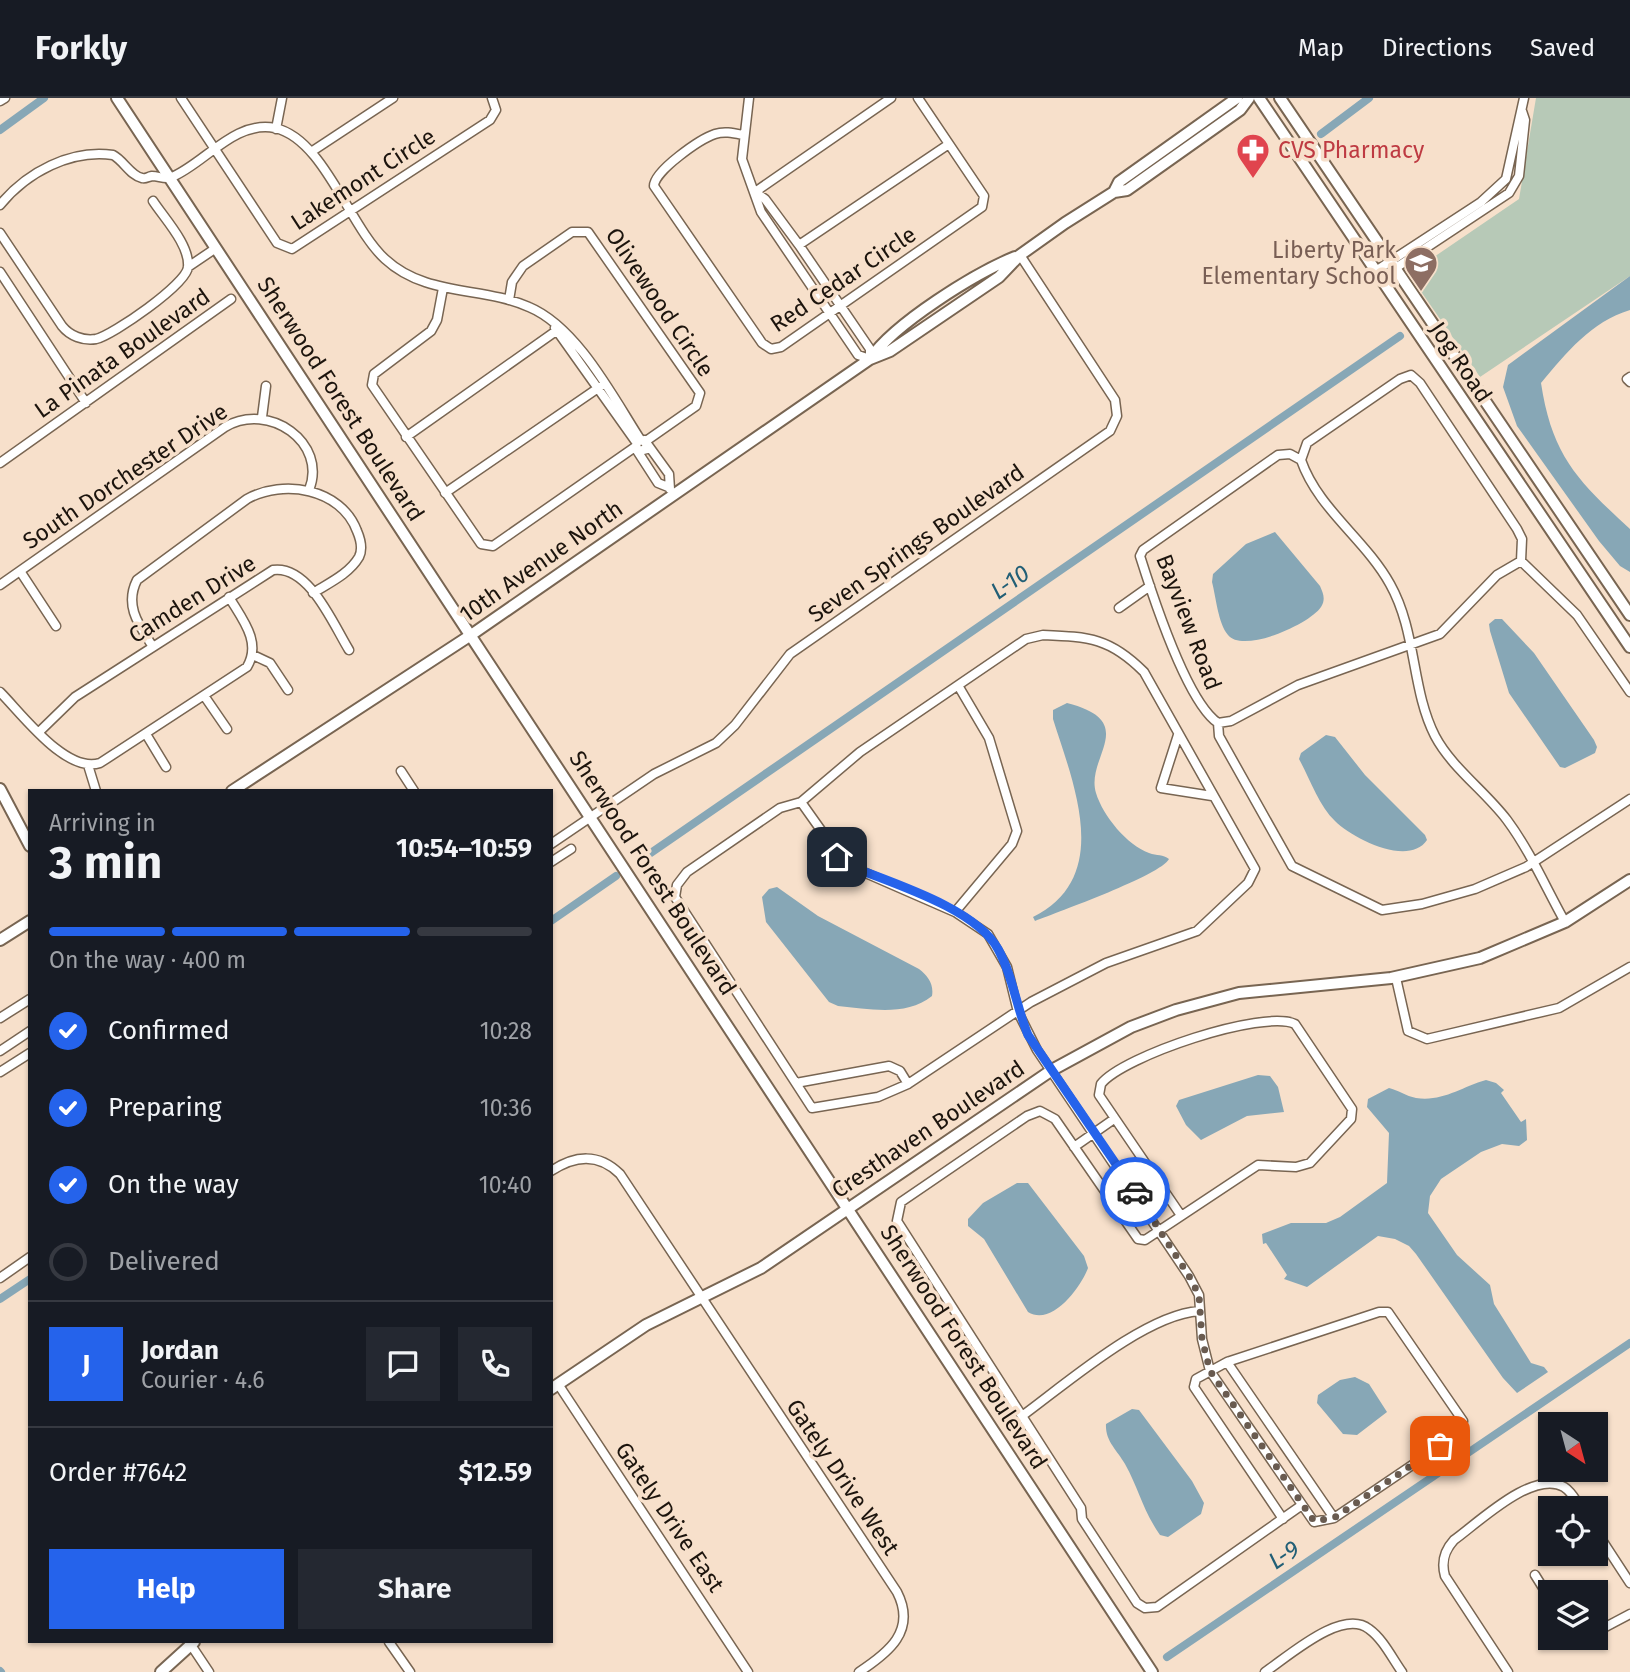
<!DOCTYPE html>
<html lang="en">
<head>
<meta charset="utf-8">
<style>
	body { margin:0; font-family:"Fira Sans",sans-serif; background:#242831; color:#f1f3f6; height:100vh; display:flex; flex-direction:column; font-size:26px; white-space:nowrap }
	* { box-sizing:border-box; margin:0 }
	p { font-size:23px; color:#9ea1a6 }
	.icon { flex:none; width:38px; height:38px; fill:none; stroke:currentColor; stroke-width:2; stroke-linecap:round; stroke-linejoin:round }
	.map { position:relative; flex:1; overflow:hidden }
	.sheet { position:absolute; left:28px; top:691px; width:525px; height:854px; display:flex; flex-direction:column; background:#171b24; border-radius:0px; box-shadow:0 2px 5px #0004 }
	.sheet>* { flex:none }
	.needle { width:46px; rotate:144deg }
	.fabs { position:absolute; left:1538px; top:1314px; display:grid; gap:14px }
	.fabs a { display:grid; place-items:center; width:70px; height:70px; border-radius:0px; background:#171b24; box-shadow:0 2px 5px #0004; font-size:35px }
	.pin { position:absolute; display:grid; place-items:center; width:60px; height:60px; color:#fff; margin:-30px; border-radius:14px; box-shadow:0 4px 10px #0006 }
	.courier { position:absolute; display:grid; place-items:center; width:70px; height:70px; margin:-35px; border:5px solid #2563eb; border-radius:50%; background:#fff; color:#222; box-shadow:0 2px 9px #0007 }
	.head em { font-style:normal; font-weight:700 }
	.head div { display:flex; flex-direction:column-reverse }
	.head { display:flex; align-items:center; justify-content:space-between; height:119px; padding:0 21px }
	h1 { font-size:46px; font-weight:700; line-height:52px }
	.bar { display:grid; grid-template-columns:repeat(4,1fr); gap:10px 7px; align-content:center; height:84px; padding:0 21px }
	.bar i { height:9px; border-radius:5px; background:#363941 }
	.bar .current { background:#2563eb }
	.bar p { grid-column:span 4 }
	.line { display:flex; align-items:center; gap:18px; padding:0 21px; border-top:2px solid #363941 }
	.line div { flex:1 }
	.round { display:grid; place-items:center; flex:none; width:74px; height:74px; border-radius:0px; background:#242831 }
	ol { padding:0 21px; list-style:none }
	li { display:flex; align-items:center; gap:21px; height:77px }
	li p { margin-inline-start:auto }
	li .icon { padding:7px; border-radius:50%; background:#2563eb; color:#fff; stroke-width:4 }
	li:last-child { color:#9ea1a6 }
	li i { width:38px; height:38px; border:4px solid #363941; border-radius:50% }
	.action { display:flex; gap:14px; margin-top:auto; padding:14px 21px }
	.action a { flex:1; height:80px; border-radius:0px; background:#2563eb; color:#fff; font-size:28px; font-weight:700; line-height:80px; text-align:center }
	.action a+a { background:#242831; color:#f1f3f6 }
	header { display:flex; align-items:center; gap:42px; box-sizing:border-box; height:98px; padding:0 35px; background:#171b24; border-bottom:2px solid #363941 }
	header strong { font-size:33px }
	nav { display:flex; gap:38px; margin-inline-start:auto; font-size:24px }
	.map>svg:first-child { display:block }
	.green { fill:#b7c9b7 }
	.water { fill:#87a7b6 }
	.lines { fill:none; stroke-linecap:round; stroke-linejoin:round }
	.canal { stroke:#87a7b6; stroke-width:8 }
	.street-casing { stroke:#786552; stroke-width:11 }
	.secondary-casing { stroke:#786552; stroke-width:14 }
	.street { stroke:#fff; stroke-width:8 }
	.secondary { stroke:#fff; stroke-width:10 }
	.done { stroke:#695b50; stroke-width:7; stroke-dasharray:0 12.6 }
	.route { stroke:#2563eb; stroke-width:9 }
	.labels { text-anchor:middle; stroke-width:7; stroke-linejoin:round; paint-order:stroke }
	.health-label { font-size:23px; fill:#be3a42; stroke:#f7e0cb; text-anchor:start }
	.street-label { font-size:23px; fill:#1c140d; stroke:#f7e0cb }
	.education-label { font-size:23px; fill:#785e54; stroke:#f7e0cb; text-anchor:end }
	.water-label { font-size:24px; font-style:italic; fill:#225f76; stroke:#f7e0cb }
</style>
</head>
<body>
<header>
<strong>Forkly</strong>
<nav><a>Map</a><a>Directions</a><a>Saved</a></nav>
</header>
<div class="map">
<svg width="1630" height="1574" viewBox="0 0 1630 1574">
	<rect width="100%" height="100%" fill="#f7e0cb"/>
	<path class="green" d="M1536,0H1630V178L1480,279L1409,176L1519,101Z"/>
	<path class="water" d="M1630,178V212C1591,224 1567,254 1541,285C1552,358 1578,383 1630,431V474L1620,468L1599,443L1517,328L1503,289L1508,267Z
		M1275,434L1320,488C1323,495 1326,501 1321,509C1310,526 1243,556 1228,537C1218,525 1216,499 1212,484L1213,476L1246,446Z
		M1495,521H1502L1534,555L1594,642L1597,649L1595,655L1565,670L1560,669L1509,595L1490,533L1489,526Z
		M1067,605C1141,624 1085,659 1096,695C1103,718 1127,747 1149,755C1157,758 1163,756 1169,761C1161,777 1058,814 1035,823L1033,819C1114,779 1073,685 1053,621V612Z
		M1326,637L1335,639L1365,677L1425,737L1427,742C1409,769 1353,741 1335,723C1319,708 1310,681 1299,661L1301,655Z
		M777,789L818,818L919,871C928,878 934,886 932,898C906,919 869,911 838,908L829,904L766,824L762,799L769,791Z
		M1258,977L1270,978L1278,989L1284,1014L1247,1018L1201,1042L1186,1027L1176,1008L1179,1002Z
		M1486,982L1496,985L1504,992L1501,995L1521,1024L1526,1021L1527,1042L1519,1048L1502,1046L1481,1054L1441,1081L1430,1098L1428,1115L1457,1157L1490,1187L1494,1206L1531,1265L1544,1269L1548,1274L1517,1295L1503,1280L1416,1156L1409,1148L1395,1141L1378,1138L1307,1189L1284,1181L1287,1177L1266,1145L1263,1146L1262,1136L1291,1125H1326L1340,1119L1387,1085L1389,1035L1367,1009L1368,1001L1389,990C1398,992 1406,998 1416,1000C1443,1004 1461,989 1486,982Z
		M1017,1085H1028L1084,1158L1088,1170C1081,1189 1052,1229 1028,1214L984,1141L968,1128V1121L983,1105Z
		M1355,1279L1369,1286L1387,1314L1357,1337L1343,1336L1317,1305L1318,1297L1340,1282Z
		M1132,1311L1139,1312L1192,1383L1204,1405L1201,1416L1168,1439L1160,1437C1142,1411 1139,1391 1125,1366C1117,1352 1105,1343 1106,1326Z"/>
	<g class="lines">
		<path class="canal" d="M0,32L44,0
			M1321,36L1369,0
			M642,761L1400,238
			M551,823L616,778
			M0,1201L30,1181
			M1167,1559L1630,1245
			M0,1573L1,1574"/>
		<defs>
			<path id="street" d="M181,0L277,145L292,151L490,22L496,12L492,0
				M749,0L742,61L761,114L858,257L870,261V251L799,147L765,101L755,94
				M0,3L5,0
				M276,31L282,0
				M743,37C733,35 724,33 715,36C700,41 654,73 654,88L762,245L771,251L781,249L982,109L984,98L918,0
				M311,54L393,0
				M755,94L891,0
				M0,107C27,74 71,51 113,57C123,62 131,78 142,80C146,81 147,79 152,78C159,78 166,82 172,79C205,65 235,22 275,30C324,41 349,128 385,161C426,199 482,188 529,209C577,229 613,299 640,341
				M0,135L62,228C70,238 83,243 96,241C113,237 187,186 188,169C190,147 164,120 153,103
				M799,147L949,46
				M188,169L216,150
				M0,174L86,305
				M1374,174L1481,104L1506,81L1524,0
				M1379,181L1509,95L1519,78L1525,22L1522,13
				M443,190L437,222L431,233L374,276L372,287L481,446L493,448L635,349
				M509,202L512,184L523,168L572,134H588L700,295L696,308L646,343
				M555,230L636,344
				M1630,279L1627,281L1630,284
				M262,319L266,288
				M406,339L556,233
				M648,347L669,376L670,391
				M639,353L647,351L645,342L637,343L636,351L658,385L668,389
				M1301,362C1318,411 1365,441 1390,486C1417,534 1411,591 1435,638C1452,670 1485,693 1507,722C1530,753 1546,790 1565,824
				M0,365L231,201
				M445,395L604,286
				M1521,463L1577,517L1630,594
				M20,473L56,528
				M0,487L225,329C269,303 328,345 309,392
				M1119,510L1150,488
				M1043,537C1090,539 1110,540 1144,574L1255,771L1248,785L1197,833L1106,865L1031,904L908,986L878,999L812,1010L675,799L677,787L687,774L780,710L801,704L860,654L1026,541Z
				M153,549C139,527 124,508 137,482L247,401C283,381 341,390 357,433C360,440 363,451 359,459C349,476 329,485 313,495
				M253,557L270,565L288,592
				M0,594C22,616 66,676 100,665L247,569C262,544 242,521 229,499
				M205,599L227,631
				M1218,625L1231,623L1298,587L1440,536L1497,477L1521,463L1522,441L1517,431L1420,285L1411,277L1400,281L1307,345L1301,362
				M1218,625L1219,638L1292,768L1382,812L1422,806L1475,791L1526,769L1630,701
				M1218,625C1187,604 1152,496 1140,458L1143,452L1278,357L1290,356L1301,362
				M39,634L75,599L273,472C309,467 333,526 349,552
				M146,636L166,669
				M1178,637L1161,690L1212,698
				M88,667L96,693
				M401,673L414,693
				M801,704L845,766L955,814L988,836L1007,869L1018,914L1037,952L1189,1178L1199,1197L1202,1241L1210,1273L1314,1424L1334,1420
				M551,746L654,676L716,645L735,627L790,556L1110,333L1117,318L1115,302L1020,157
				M551,764L571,751
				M955,814L1012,746L1017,733L989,640L959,589
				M1396,880L1408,933L1427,941L1559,910L1630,869
				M0,920L30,901
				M0,953L30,933
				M0,974L30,955
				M796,985L889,968L900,973L908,986
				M1074,1049L1114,1021
				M551,1073C575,1057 599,1055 620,1076L897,1494C917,1533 888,1555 859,1574
				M0,1180L30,1159
				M1199,1213C1145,1217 1067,1285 1022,1318L1081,1410L1082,1421L1137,1505L1145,1510L1157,1509L1302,1407
				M1227,1264L1334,1420L1461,1334L1463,1323L1388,1214H1379L1227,1264L1196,1281L1194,1289L1283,1421
				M558,1286L748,1574
				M1022,1318L897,1123L901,1104L1027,1018L1040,1013L1055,1021L1138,1141L1145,1142L1258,1067L1296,1069L1310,1065L1351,1021L1352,1011L1295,926C1263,911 1123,958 1101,986L1099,997L1180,1116
				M1596,1433L1630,1485
				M1535,1477L1550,1501
				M1596,1534L1630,1516
				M189,1544L209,1574
				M389,1544L410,1574
				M1265,1574C1289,1558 1342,1510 1369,1531C1383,1541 1392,1560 1402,1574
				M1508,1574L1445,1478C1441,1464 1444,1453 1454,1442C1478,1425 1533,1371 1564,1389C1572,1394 1576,1403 1581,1410"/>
			<path id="secondary" d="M117,0L1152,1574
				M1259,0L1630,549
				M1280,0L1630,517
				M1114,94L1119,84L1237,0
				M870,261C895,225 974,176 1015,159
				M0,691L30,748
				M232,693L471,537L870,261L890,253L999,179L1020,157L1065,125L1114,94L1127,92L1240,12L1249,0
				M0,842L30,823
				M551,1291L646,1227L761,1170L1052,972L1131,929L1176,912L1239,895L1391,880L1480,860L1565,824L1630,782
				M161,1574L194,1544"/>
		</defs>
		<use href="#street" class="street-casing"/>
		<use href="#secondary" class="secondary-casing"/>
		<use href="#street" class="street"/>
		<use href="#secondary" class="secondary"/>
	</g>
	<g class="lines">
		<path class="done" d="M1135,1094L1189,1178L1199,1197L1202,1241L1210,1273L1314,1423L1334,1420L1440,1348"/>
		<path class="route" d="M837,759L845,766C888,784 975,809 998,851C1013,878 1016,908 1028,937L1135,1094"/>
	</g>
	<defs>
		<symbol id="pharmacy-pin" viewBox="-11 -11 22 30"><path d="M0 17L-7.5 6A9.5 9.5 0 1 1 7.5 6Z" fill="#e0444e" stroke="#f7e0cb"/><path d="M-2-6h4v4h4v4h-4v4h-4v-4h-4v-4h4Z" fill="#fff"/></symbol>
		<symbol id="school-pin" viewBox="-11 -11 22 30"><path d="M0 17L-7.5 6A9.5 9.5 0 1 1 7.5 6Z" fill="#8d6e63" stroke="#f7e0cb"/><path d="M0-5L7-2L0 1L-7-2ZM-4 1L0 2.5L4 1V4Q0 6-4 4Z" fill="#fff"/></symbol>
	</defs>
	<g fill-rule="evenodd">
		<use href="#pharmacy-pin" x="1234" y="33" width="38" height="52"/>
		<use href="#school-pin" x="1402" y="146" width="38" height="52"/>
	</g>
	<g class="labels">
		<g class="health-label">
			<text x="1278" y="60">CVS Pharmacy</text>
		</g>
		<g class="street-label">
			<text transform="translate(363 81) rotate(-33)" y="8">Lakemont Circle</text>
			<text transform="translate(843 181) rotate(-34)" y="8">Red Cedar Circle</text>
			<text transform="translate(660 204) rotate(56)" y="8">Olivewood Circle</text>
			<text transform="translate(122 255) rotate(-35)" y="8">La Pinata Boulevard</text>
			<text transform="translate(1461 264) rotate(56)" y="8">Jog Road</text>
			<text transform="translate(341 301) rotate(57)" y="8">Sherwood Forest Boulevard</text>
			<text transform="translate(125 378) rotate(-34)" y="8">South Dorchester Drive</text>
			<text transform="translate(916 445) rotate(-35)" y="8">Seven Springs Boulevard</text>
			<text transform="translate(541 463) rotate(-35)" y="8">10th Avenue North</text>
			<text transform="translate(192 501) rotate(-32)" y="8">Camden Drive</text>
			<text transform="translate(1189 524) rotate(69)" y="8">Bayview Road</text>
			<text transform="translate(653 775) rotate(57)" y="8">Sherwood Forest Boulevard</text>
			<text transform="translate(928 1031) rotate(-34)" y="8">Cresthaven Boulevard</text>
			<text transform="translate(964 1249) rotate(57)" y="8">Sherwood Forest Boulevard</text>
			<text transform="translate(843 1379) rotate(56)" y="8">Gately Drive West</text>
			<text transform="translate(670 1419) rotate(56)" y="8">Gately Drive East</text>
		</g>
		<g class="education-label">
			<text x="1396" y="160">Liberty Park<tspan x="1396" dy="26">Elementary School</tspan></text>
		</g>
		<g class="water-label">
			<text transform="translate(1010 484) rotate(-35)" y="8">L-10</text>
			<text transform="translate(1284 1457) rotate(-34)" y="8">L-9</text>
		</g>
	</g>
</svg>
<div class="fabs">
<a><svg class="needle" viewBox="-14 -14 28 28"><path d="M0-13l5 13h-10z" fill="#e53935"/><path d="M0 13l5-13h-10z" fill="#9ea1a6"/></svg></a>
<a><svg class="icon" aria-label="locate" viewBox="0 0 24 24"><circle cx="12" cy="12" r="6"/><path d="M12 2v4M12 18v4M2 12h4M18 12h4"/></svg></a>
<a><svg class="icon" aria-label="layers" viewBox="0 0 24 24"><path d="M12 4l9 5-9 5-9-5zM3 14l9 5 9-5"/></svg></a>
</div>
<div class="pin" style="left:1440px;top:1348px;background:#ea580c"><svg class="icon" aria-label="bag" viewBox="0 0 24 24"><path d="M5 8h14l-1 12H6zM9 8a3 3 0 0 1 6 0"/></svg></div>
<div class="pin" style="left:837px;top:759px;background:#1f2937"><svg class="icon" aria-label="home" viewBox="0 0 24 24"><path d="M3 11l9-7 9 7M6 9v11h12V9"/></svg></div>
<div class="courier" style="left:1135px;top:1094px"><svg class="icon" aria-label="car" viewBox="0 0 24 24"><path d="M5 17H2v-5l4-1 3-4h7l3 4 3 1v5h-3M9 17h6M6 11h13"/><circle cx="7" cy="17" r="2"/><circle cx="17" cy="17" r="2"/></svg></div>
<section class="sheet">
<div class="head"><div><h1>3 min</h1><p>Arriving in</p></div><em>10:54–10:59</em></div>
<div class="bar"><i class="current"></i><i class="current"></i><i class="current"></i><i></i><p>On the way · 400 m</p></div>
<ol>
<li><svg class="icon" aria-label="check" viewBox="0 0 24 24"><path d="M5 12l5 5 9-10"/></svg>Confirmed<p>10:28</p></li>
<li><svg class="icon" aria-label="check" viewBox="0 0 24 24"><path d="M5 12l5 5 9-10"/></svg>Preparing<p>10:36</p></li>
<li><svg class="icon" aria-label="check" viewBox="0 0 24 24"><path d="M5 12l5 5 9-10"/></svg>On the way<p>10:40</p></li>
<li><i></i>Delivered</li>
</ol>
<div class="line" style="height:126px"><b class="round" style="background:#2563eb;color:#fff">J</b><div><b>Jordan</b><p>Courier · 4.6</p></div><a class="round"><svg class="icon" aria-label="chat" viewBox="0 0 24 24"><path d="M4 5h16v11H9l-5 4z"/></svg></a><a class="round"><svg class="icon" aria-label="phone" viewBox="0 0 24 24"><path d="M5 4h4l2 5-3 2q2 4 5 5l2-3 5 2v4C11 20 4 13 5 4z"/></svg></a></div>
<div class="line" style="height:91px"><div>Order #7642</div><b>$12.59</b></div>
<div class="action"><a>Help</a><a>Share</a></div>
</section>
</div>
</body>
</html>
